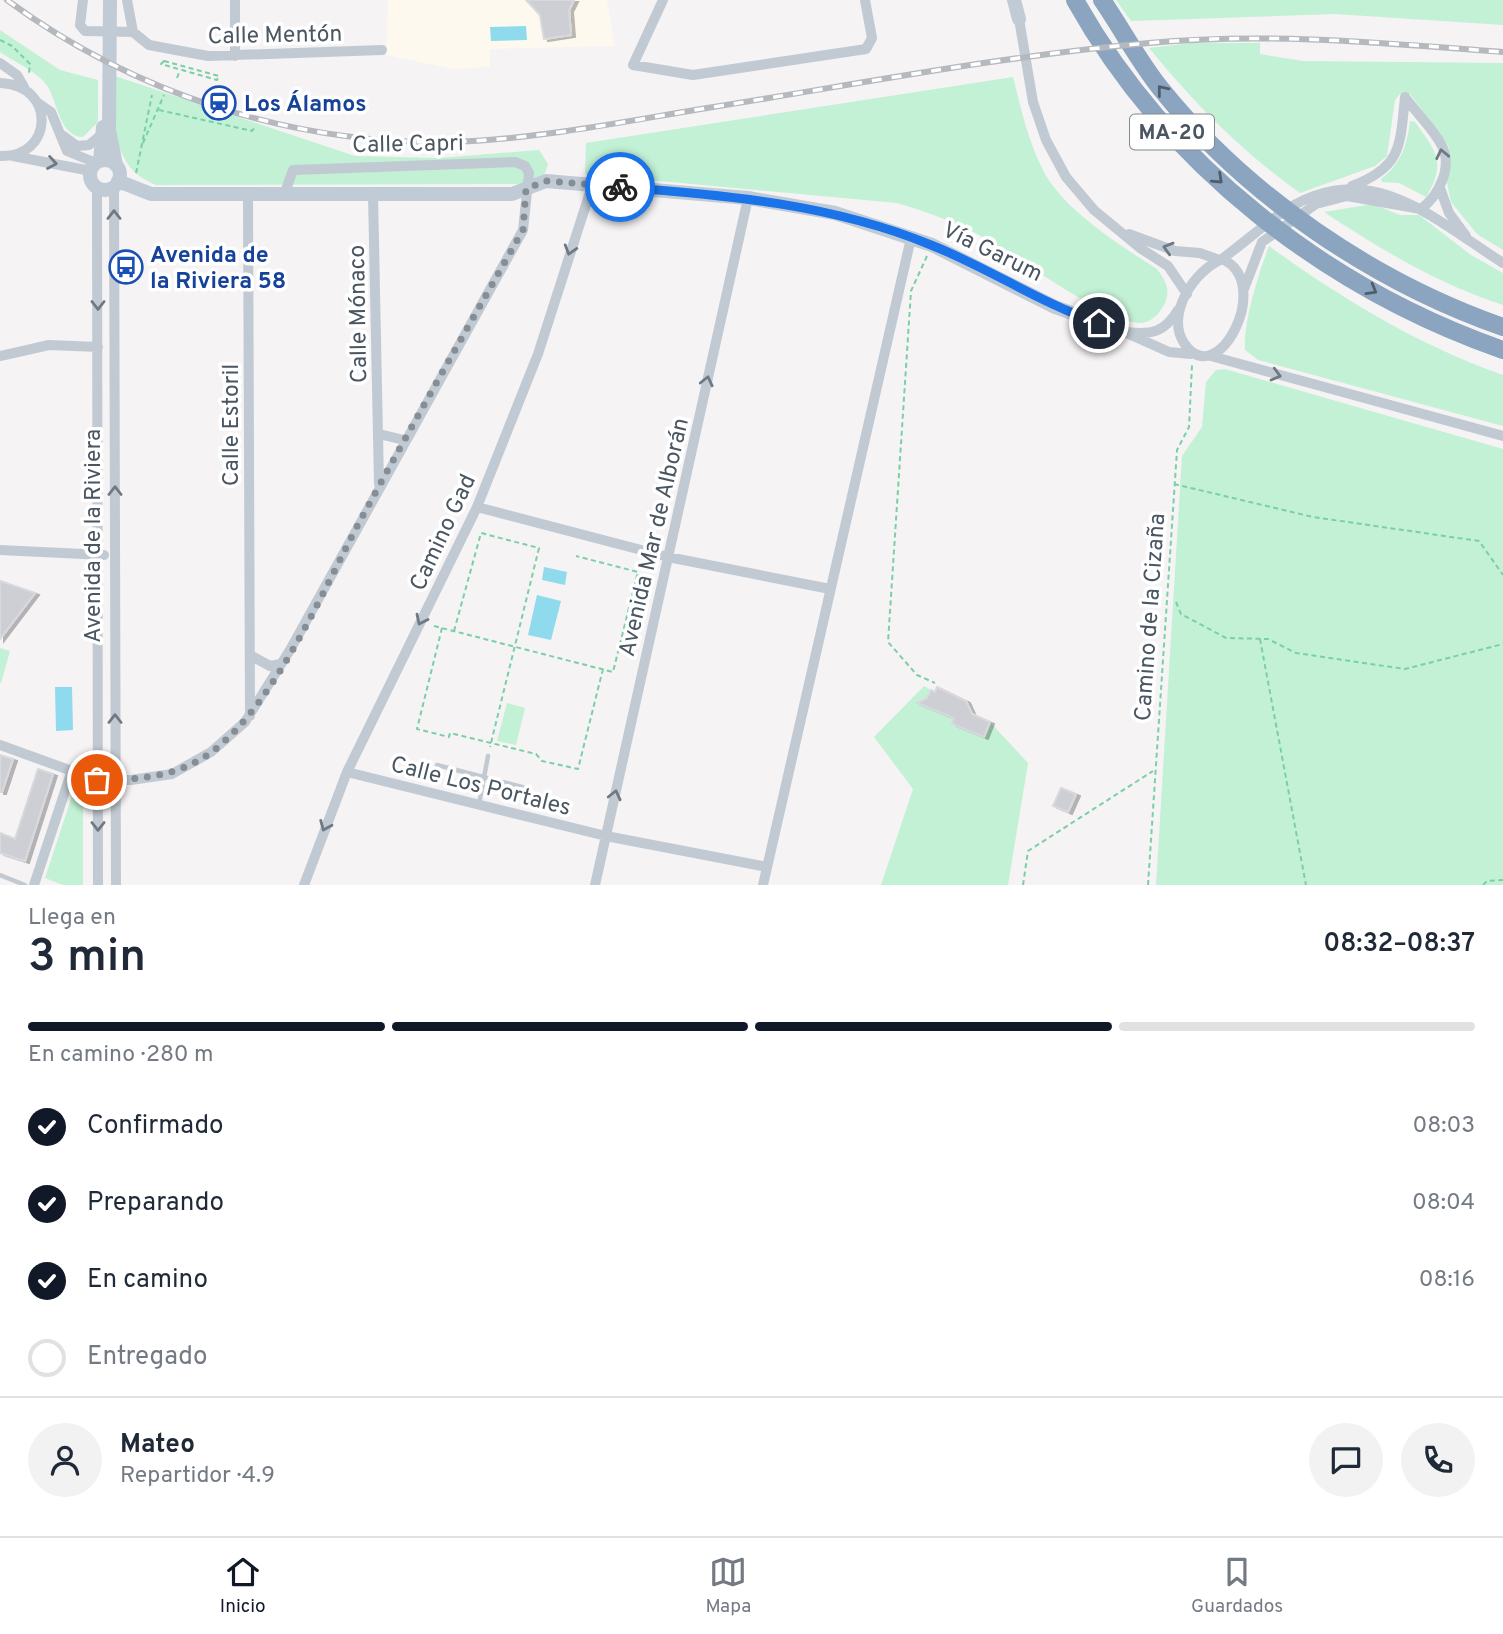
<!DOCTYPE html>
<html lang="es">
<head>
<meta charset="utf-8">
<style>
	body { margin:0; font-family:Overpass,sans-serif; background:#f2f2f3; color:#1f2937; height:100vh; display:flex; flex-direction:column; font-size:26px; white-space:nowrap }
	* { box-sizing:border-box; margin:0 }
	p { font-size:23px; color:#747a83 }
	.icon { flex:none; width:38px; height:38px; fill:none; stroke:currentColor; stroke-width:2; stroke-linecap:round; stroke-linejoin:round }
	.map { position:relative; height:885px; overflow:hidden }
	.details { display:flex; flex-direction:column; background:#fff; flex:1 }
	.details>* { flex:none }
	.pin { position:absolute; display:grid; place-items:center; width:60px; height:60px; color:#fff; margin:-30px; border:4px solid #fff; border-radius:50%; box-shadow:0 2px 7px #0007 }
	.courier { position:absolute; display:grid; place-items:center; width:70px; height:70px; margin:-35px; border:5px solid #1a73e8; border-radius:50%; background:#fff; color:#222; box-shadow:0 2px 9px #0007 }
	.summary em { font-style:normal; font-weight:600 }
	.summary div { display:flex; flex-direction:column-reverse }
	.summary { display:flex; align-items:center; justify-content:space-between; height:119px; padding:0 28px }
	h1 { font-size:46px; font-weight:600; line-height:52px }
	.bar { display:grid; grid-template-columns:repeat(4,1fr); gap:10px 7px; align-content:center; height:84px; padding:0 28px }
	.bar i { height:9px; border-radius:5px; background:#e0e1e3 }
	.bar .on { background:#111827 }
	.bar p { grid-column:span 4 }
	.line { display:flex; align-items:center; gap:18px; padding:0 28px; border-top:2px solid #e0e1e3 }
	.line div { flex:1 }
	.round { display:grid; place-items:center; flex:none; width:74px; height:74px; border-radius:37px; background:#f2f2f3 }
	ol { padding:0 28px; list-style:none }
	li { display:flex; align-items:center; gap:21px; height:77px }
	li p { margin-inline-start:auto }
	li .icon { padding:7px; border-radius:50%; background:#111827; color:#fff; stroke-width:4 }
	li:last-child { color:#747a83 }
	li i { width:38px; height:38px; border:4px solid #e0e1e3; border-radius:50% }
	.tabs { display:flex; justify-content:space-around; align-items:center; height:98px; border-top:2px solid #e0e1e3; background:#fff; font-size:19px; color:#747a83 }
	.tabs a { display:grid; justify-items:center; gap:4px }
	.tabs .on { color:#111827 }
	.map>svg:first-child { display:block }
	.commercial { fill:#fdf9ef }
	.green { fill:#c3f1d5 }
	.water { fill:#90daee }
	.building { fill:#cdcfd5; stroke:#d7d9de; stroke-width:2; filter:url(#shadow) }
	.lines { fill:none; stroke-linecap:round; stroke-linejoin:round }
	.path { stroke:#7ad0a6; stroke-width:2; stroke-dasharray:5 3.5; stroke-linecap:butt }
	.lane { stroke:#c1cad2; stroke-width:4.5 }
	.street { stroke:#c1cad2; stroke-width:10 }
	.secondary { stroke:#c1cbd6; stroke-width:14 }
	.highway { stroke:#8ba5c1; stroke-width:18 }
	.rail-casing { stroke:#b5b8bd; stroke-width:6 }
	.rail { stroke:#fff; stroke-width:3.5; stroke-dasharray:10; stroke-linecap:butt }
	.oneway { stroke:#505e6b }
	.oneway2 { stroke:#6e7983 }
	.done { stroke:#868d94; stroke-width:7; stroke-dasharray:0 12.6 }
	.route { stroke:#1a73e8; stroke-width:9 }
	.labels { text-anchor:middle; stroke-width:7; stroke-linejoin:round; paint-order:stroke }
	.shield { fill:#fff; stroke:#808990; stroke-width:2 }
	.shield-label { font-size:21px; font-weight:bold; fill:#4a5661 }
	.street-label { font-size:23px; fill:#4a5661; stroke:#fff }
	.transit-label { font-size:23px; font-weight:bold; fill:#164399; stroke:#fff; text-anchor:start }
</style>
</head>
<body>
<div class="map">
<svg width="1503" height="885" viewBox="0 0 1503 885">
	<defs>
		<filter id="shadow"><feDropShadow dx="4" dy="2" stdDeviation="0" flood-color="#0004"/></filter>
	</defs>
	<rect width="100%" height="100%" fill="#f5f3f3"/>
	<path class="commercial" d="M388,0H607L615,46L490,49V67L453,69L386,55Z"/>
	<path class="green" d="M1116,0H1503V25L1335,14L1131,21Z
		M0,30L60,70L98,80V122L83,137C60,137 58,104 48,87C40,73 14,62 0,52Z
		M1191,43H1260V54L1303,61L1503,63V250L1477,234L1451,202L1447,183L1449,147L1410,94H1400L1395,100L1387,156L1375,166L1300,193C1241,151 1194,103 1149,48Z
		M115,76L355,156L438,158L539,150L548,164L543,178L519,184L156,185C108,166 116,120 115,76Z
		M1013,77C1021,109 1028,141 1043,170C1062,209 1121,246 1157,269C1165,280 1171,289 1165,303C1160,314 1150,324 1137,323C1101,318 1025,262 991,242C962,224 930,213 897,203L585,174L586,143Z
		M1410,121L1415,122C1436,151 1447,163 1426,197L1399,183L1382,182L1381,179C1401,164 1407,145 1410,121Z
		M1373,204L1400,215H1419L1471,255L1503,273V305C1438,284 1380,249 1324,212Z
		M1269,246C1342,299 1418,345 1503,375V426L1258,360L1245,350C1243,322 1259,273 1269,246Z
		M1225,369L1503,449V885H1156L1182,456L1202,427L1206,382L1216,370Z
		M0,648L10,651L1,683H0Z
		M924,686L931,690L924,706L954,718L952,724L983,737L990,722L1028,763L1008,885H881L913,789L874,737Z
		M507,703L525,708L516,745L497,741Z
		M74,790L83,792V885H63L45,878Z"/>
	<path class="water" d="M526,26L527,40L491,41L490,27Z
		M544,567L567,572L565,585L542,580Z
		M537,595L561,601L551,640L528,635Z
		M55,687H72L73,730L56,731Z"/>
	<path class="building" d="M526,0H574L569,10L571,35L544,39L540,15Z
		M0,581L35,593L0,639Z
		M937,687L966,701L972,714L990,722L984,737L952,724L954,718L917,703L927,698L931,690L935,692Z
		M0,755L13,759L2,792H0Z
		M38,769L53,774L25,861L0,853V833L15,839Z
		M1061,788L1076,794L1068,812L1053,806Z"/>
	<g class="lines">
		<path class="path" d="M0,40L12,46L30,64L29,73
			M164,61L219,76L217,80L161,64Z
			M177,78L180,70
			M159,110L252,131L255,127
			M143,143L164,95
			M136,173L152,95
			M927,256L911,291L888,642L917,675L935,683
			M1174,484L1313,517L1479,541L1503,575
			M1176,602L1181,614L1226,638L1268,639L1296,653L1405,669L1503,644
			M434,626L613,672L638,572L576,556
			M442,628L417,729L449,737L450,733L536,754L542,761L578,769L603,669
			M454,631L481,533L539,548L490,747
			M1260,639L1306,885
			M1023,885L1028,851L1153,771
			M1148,885L1177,450L1189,427L1192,365
			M1483,885L1487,881L1503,880"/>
		<path class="lane" d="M437,765L530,789
			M479,804L488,756
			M0,875L25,885"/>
		<path class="street" d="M83,0L80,25L85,31L133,32
			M127,0L133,32
			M663,0L633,65L693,75L866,49L872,38L865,0
			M1019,19L1033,102L1046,140L1066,177L1094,210L1140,248L1168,266L1187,294
			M133,32L149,45L208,56L382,50
			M235,56V0
			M0,63L17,75L24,87
			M0,83C58,85 53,159 0,156
			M38,103L51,112L67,151L96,163
			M62,135L77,146L89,145L102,134
			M13,156L91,171
			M1352,186C1402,167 1400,146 1405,97
			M97,187L98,885
			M114,187L116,885
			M1440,188L1449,213L1466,236
			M373,194L379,484
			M248,195L250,716
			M1129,234L1175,251L1200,253L1219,260
			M1222,259C1241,245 1258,230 1277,216C1365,152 1429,216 1503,263
			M1222,259C1275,282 1217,394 1184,343C1165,314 1195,270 1222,259Z
			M1244,289L1262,242L1316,204L1347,196L1421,209C1438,196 1453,168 1442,146C1433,128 1416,113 1405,97
			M1122,331L1169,352L1191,354
			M1127,332C1152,335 1165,332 1178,310
			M0,356L49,345L98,347
			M1211,356L1503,436
			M379,434L404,440
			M477,507L668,557L830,589
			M0,550L104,555
			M250,655L270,666L281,664
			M0,745L97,780H131L172,774L211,752L245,722L290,650L523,230L529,173L525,166L515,162L293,170L284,195
			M347,772L606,836L767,867
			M34,885L71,773
			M304,885L347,772L477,507L538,354L592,186
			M595,885L748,198
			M763,885L911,238"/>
		<path class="secondary" d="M110,0L109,129L116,165
			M1014,0L1019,19
			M90 175a15 15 0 1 1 30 0a15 15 0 1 1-30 0Z
			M100,161L103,127
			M118,181L151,194H512L546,181L748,198L835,213L932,245L1055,307L1122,331"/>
		<path class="highway" d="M1075,0C1167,165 1326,288 1503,350
			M1102,0C1122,29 1139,62 1161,89C1247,196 1374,282 1503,327"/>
		<defs>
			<path id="rail" d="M7,0C133,93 290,144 447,142C534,140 621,122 707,108C853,85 1001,56 1149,43C1267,32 1385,43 1503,52"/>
		</defs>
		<use href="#rail" class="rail-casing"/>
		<use href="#rail" class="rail"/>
	</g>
	<defs><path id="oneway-chevron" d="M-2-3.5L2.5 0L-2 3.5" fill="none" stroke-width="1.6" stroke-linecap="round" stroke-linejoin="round" transform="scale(1.75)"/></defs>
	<g class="oneway">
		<use href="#oneway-chevron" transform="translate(1162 90) rotate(-129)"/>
		<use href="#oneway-chevron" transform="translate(1218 179) rotate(43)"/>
		<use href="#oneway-chevron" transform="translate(1372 290) rotate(30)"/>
	</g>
	<g class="oneway2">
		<use href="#oneway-chevron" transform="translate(1442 154) rotate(-102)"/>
		<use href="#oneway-chevron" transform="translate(52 163) rotate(10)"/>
		<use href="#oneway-chevron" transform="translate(114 215) rotate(-90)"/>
		<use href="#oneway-chevron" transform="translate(1168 248) rotate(-164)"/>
		<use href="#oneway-chevron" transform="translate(570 250) rotate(107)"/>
		<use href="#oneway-chevron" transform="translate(98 305) rotate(90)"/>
		<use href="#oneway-chevron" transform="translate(1276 375) rotate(15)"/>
		<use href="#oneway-chevron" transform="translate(707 381) rotate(-77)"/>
		<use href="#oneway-chevron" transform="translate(115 491) rotate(-90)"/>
		<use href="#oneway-chevron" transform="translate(421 620) rotate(116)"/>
		<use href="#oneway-chevron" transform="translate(115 719) rotate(-90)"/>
		<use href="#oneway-chevron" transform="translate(615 795) rotate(-77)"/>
		<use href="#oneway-chevron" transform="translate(98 826) rotate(90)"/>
		<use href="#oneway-chevron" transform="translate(325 826) rotate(113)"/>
	</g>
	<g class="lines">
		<path class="done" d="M97,780C138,780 179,777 213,751C276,702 322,592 360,521C413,423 468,327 523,230L526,189L546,181L620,187"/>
		<path class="route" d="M620,187C726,195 832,204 931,245C989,268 1040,303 1099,323"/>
	</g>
	<defs>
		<symbol id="station-ring" viewBox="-11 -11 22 22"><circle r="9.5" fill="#fff" stroke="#1a4fb4" stroke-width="1.5"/><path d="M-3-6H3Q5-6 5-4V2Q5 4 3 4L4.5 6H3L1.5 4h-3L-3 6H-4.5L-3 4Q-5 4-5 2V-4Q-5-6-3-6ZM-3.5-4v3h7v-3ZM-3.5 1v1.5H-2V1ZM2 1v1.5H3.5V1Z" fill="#1a4fb4"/></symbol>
		<symbol id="bus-ring" viewBox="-11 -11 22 22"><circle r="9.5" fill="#fff" stroke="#1a4fb4" stroke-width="1.5"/><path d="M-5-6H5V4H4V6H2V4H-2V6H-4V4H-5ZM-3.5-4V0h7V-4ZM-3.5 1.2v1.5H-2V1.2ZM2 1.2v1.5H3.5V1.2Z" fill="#1a4fb4"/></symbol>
	</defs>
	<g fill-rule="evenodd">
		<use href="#station-ring" x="200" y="84" width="38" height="38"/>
		<use href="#bus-ring" x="107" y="248" width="38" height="38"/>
	</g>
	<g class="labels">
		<rect class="shield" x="1130" y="114.5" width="84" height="35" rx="5"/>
		<g class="shield-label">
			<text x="1172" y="139">MA-20</text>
		</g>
		<g class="street-label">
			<text transform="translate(275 34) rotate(-1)" y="8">Calle Mentón</text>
			<text transform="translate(408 143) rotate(-1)" y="8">Calle Capri</text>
			<text transform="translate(993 251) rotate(26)" y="8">Vía Garum</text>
			<text transform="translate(357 314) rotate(-91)" y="8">Calle Mónaco</text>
			<text transform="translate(230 425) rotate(-90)" y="8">Calle Estoril</text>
			<text transform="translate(442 532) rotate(-65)" y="8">Camino Gad</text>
			<text transform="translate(92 536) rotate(-90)" y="8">Avenida de la Riviera</text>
			<text transform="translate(653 537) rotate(-77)" y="8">Avenida Mar de Alborán</text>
			<text transform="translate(1149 617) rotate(-86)" y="8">Camino de la Cizaña</text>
			<text transform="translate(481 785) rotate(14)" y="8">Calle Los Portales</text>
		</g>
		<g class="transit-label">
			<text x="244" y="111">Los Álamos</text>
			<text x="150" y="262">Avenida de<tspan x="150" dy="26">la Riviera 58</tspan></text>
		</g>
	</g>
</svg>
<div class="pin" style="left:97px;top:780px;background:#ea580c"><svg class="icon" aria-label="bag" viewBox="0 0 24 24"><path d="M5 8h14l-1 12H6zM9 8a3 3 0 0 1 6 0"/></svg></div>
<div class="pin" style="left:1099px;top:323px;background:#1f2937"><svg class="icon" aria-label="home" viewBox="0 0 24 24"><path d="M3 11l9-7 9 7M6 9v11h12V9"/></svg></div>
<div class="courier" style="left:620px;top:187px"><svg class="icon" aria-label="bike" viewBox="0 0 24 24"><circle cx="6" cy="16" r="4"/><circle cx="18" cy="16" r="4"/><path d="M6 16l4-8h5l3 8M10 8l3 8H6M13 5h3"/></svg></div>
</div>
<section class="details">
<div class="summary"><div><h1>3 min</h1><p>Llega en</p></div><em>08:32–08:37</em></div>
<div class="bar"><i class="on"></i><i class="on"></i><i class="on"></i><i></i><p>En camino · 280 m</p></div>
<ol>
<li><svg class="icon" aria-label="check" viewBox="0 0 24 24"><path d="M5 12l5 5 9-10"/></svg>Confirmado<p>08:03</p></li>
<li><svg class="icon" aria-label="check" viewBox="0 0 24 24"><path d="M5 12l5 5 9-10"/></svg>Preparando<p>08:04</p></li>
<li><svg class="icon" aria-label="check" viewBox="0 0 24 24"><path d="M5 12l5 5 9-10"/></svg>En camino<p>08:16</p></li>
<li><i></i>Entregado</li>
</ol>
<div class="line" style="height:126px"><a class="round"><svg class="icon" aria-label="person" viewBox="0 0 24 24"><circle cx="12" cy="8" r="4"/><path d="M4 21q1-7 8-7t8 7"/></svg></a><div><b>Mateo</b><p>Repartidor · 4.9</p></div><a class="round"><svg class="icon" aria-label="chat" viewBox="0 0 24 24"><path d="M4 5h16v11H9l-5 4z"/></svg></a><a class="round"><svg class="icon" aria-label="phone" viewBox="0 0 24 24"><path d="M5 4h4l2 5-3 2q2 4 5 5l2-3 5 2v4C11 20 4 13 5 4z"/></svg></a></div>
</section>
<nav class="tabs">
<a class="on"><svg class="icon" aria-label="home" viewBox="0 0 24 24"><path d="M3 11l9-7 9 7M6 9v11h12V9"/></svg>Inicio</a>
<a><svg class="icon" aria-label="map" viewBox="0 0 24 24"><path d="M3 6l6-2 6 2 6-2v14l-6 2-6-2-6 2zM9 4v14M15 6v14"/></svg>Mapa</a>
<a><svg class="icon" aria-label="saved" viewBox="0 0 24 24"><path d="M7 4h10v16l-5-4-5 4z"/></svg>Guardados</a>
</nav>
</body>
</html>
